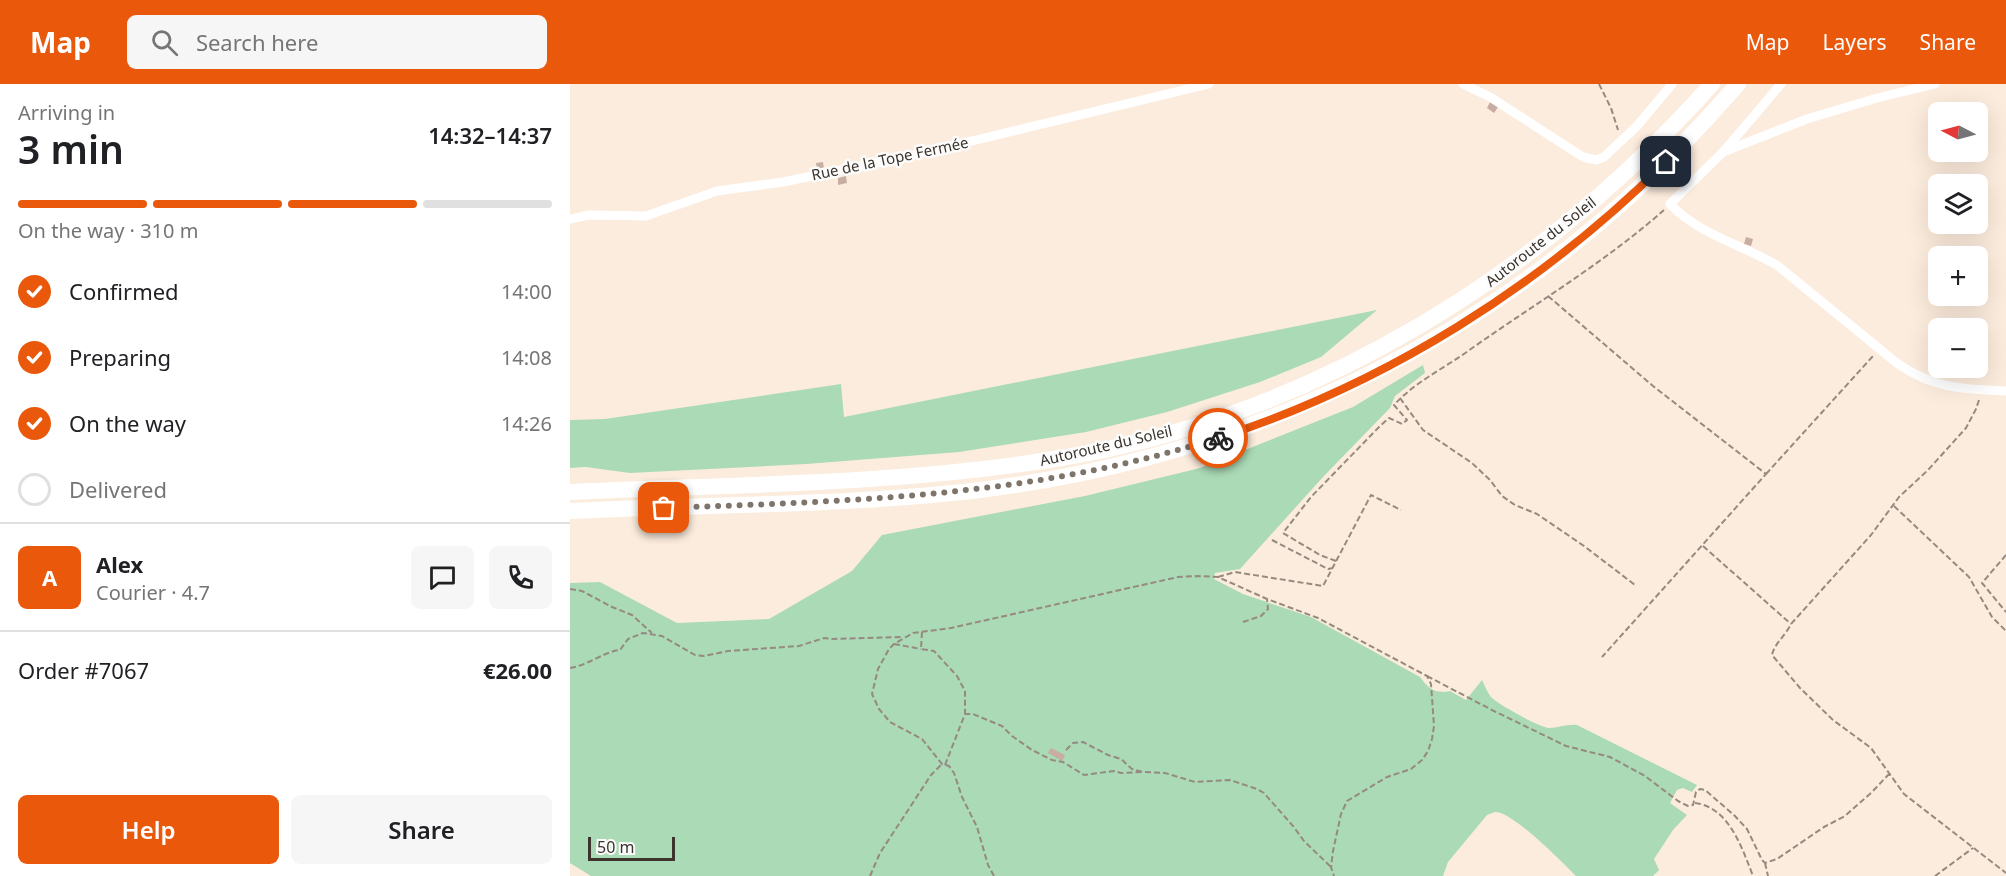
<!DOCTYPE html>
<html lang="en">
<head>
<meta charset="utf-8">
<style>
	body { margin:0; font-family:"Noto Sans",sans-serif; background:#f6f6f6; color:#202124; height:100vh; display:flex; flex-direction:column; font-size:22px; white-space:nowrap }
	* { box-sizing:border-box; margin:0 }
	p { font-size:20px; color:#757577 }
	.icon { flex:none; width:33px; height:33px; fill:none; stroke:currentColor; stroke-width:2; stroke-linecap:round; stroke-linejoin:round }
	.map { position:relative; flex:1; overflow:hidden }
	.sheet { display:flex; flex-direction:column; background:#fff; width:570px }
	.sheet>* { flex:none }
	.needle { width:39px; rotate:276deg }
	.tools { position:absolute; left:1358px; top:18px; display:grid; gap:12px }
	.tools a { display:grid; place-items:center; width:60px; height:60px; border-radius:9px; background:#fff; box-shadow:0 6px 24px #0002; font-size:30px }
	.scale { position:absolute; left:18px; bottom:15px; width:87px; box-sizing:border-box; padding-left:6px; border:3px solid #3b332c; border-top:0; font-size:16px; line-height:21px; white-space:nowrap; color:#3b332c; -webkit-text-stroke:4px #fcfcfc; paint-order:stroke }
	.pin { position:absolute; display:grid; place-items:center; width:51px; height:51px; color:#fff; margin:-26px; border-radius:12px; box-shadow:0 3px 9px #0006 }
	.courier { position:absolute; display:grid; place-items:center; width:60px; height:60px; margin:-30px; border:4px solid #ea580c; border-radius:50%; background:#fff; color:#222; box-shadow:0 2px 8px #0007 }
	.summary em { font-style:normal; font-weight:600 }
	.summary div { display:flex; flex-direction:column-reverse }
	.summary { display:flex; align-items:center; justify-content:space-between; height:102px; padding:0 18px }
	h1 { font-size:39px; font-weight:600; line-height:45px }
	.bar { display:grid; grid-template-columns:repeat(4,1fr); gap:9px 6px; align-content:center; height:72px; padding:0 18px }
	.bar i { height:8px; border-radius:4px; background:#e0e0e0 }
	.bar .selected { background:#ea580c }
	.bar p { grid-column:span 4 }
	.line { display:flex; align-items:center; gap:15px; padding:0 18px; border-top:2px solid #e0e0e0 }
	.line div { flex:1 }
	.round { display:grid; place-items:center; flex:none; width:63px; height:63px; border-radius:9px; background:#f6f6f6 }
	ol { padding:0 18px; list-style:none }
	li { display:flex; align-items:center; gap:18px; height:66px }
	li p { margin-inline-start:auto }
	li .icon { padding:6px; border-radius:50%; background:#ea580c; color:#fff; stroke-width:4 }
	li:last-child { color:#757577 }
	li i { width:33px; height:33px; border:3px solid #e0e0e0; border-radius:50% }
	.primary-button { display:flex; gap:12px; margin-top:auto; padding:12px 18px }
	.primary-button a { flex:1; height:69px; border-radius:9px; background:#ea580c; color:#fff; font-size:24px; font-weight:600; line-height:69px; text-align:center }
	.primary-button a+a { background:#f6f6f6; color:#202124 }
	header { display:flex; align-items:center; gap:36px; box-sizing:border-box; height:84px; padding:0 30px; background:#ea580c; color:#fff }
	header strong { font-size:28px }
	nav { display:flex; gap:33px; margin-inline-start:auto; font-size:21px }
	.search { width:420px; height:54px; background:#f6f6f6; display:flex; align-items:center; gap:15px; box-sizing:border-box; padding:0 21px; border-radius:9px; color:#757577; font-size:22px }
	main { display:flex; flex:1; min-height:0 }
	.map>svg:first-child { display:block }
	.green { fill:#aadab6 }
	.building { fill:#c7ada2 }
	.lines { fill:none; stroke-linecap:round; stroke-linejoin:round }
	.path { stroke:#968a80; stroke-width:2; stroke-dasharray:6 3; stroke-linecap:butt }
	.minor { stroke:#fff; stroke-width:9 }
	.motorway { stroke:#fff; stroke-width:16 }
	.done { stroke:#7f746a; stroke-width:6; stroke-dasharray:0 10.8 }
	.route { stroke:#ea580c; stroke-width:8 }
	.labels { text-anchor:middle; stroke-width:5; stroke-linejoin:round; paint-order:stroke }
	.street-label { font-size:15px; fill:#3b332c; stroke:#fcfcfc }
</style>
</head>
<body>
<header>
<strong>Map</strong>
<div class="search"><svg class="icon" aria-label="search" viewBox="0 0 24 24"><circle cx="10" cy="10" r="6"/><path d="M15 15l6 6"/></svg>Search here</div>
<nav><a>Map</a><a>Layers</a><a>Share</a></nav>
</header>
<main>
<section class="sheet">
<div class="summary"><div><h1>3 min</h1><p>Arriving in</p></div><em>14:32–14:37</em></div>
<div class="bar"><i class="selected"></i><i class="selected"></i><i class="selected"></i><i></i><p>On the way · 310 m</p></div>
<ol>
<li><svg class="icon" aria-label="check" viewBox="0 0 24 24"><path d="M5 12l5 5 9-10"/></svg>Confirmed<p>14:00</p></li>
<li><svg class="icon" aria-label="check" viewBox="0 0 24 24"><path d="M5 12l5 5 9-10"/></svg>Preparing<p>14:08</p></li>
<li><svg class="icon" aria-label="check" viewBox="0 0 24 24"><path d="M5 12l5 5 9-10"/></svg>On the way<p>14:26</p></li>
<li><i></i>Delivered</li>
</ol>
<div class="line" style="height:108px"><b class="round" style="background:#ea580c;color:#fff">A</b><div><b>Alex</b><p>Courier · 4.7</p></div><a class="round"><svg class="icon" aria-label="chat" viewBox="0 0 24 24"><path d="M4 5h16v11H9l-5 4z"/></svg></a><a class="round"><svg class="icon" aria-label="phone" viewBox="0 0 24 24"><path d="M5 4h4l2 5-3 2q2 4 5 5l2-3 5 2v4C11 20 4 13 5 4z"/></svg></a></div>
<div class="line" style="height:78px"><div>Order #7067</div><b>€26.00</b></div>
<div class="primary-button"><a>Help</a><a>Share</a></div>
</section>
<div class="map">
<svg width="1436" height="792" viewBox="0 0 1436 792">
	<rect width="100%" height="100%" fill="#fcecdd"/>
	<path class="green" d="M807,226L751,273L690,298L597,328L516,348L389,368L236,380L60,389L16,383L0,384V336L35,335L271,300L274,333Z
		M853,281L855,289L825,312L820,324L753,393L670,485L645,489L644,495L673,510L741,533L850,593C859,605 865,610 880,607L896,616L912,596C915,602 917,608 921,613C929,621 969,643 979,644C988,644 997,640 1007,641L1127,701L1122,708L1113,704L1107,706L1100,719L1117,731L1103,746L1084,775L1089,786L1083,792H1006C992,778 944,729 926,728C923,728 920,730 917,731L878,778L873,792H21L0,779V499L30,498L107,539L199,535L282,487L312,451L515,412L630,384L783,323Z"/>
	<path class="building" d="M920,18L928,23L924,29L917,24Z
		M253,78L254,85L247,86L246,79Z
		M276,92L277,99L268,101V94Z
		M1176,153L1183,155L1181,162L1174,160Z
		M481,664L495,671L492,677L478,669Z"/>
	<g class="lines">
		<path class="path" d="M1029,0L1041,24L1048,46
			M978,212L1083,302L1196,390L1032,573
			M830,314L853,346L902,379L920,396L932,412L945,421L967,430L1014,462L1065,501
			M1409,316L1406,325L1396,344L1358,386L1329,413L1301,451L1221,540C1216,551 1204,560 1202,571L1230,604L1263,636L1301,664L1334,710L1436,789
			M1196,390L1303,272
			M1324,422L1399,493L1422,533L1436,547
			M702,456L758,485L763,484
			M1133,462L1221,540
			M1436,471L1412,499L1436,528
			M766,477L750,471L713,449L741,413L810,342L819,334L832,340L837,336L824,321C845,298 873,285 898,267C963,221 1034,179 1094,126
			M648,493L665,488L753,502L801,411L831,426
			M0,505L12,507L42,523L62,531L82,549
			M673,538L691,532L698,525L697,515
			M352,548L351,565L364,567L387,592L395,607V630
			M324,560L351,565
			M0,584C19,581 33,568 50,566L58,555L73,549L92,552L125,571L134,572L158,567L229,562L254,554L262,555L332,553
			M857,592L922,626L996,662L1040,673L1075,692L1108,717L1118,722L1123,721L1126,708L1130,705L1135,706L1164,731L1177,745L1192,776L1195,779L1207,775L1254,743L1275,732L1302,708L1320,689
			M496,666L503,659L513,658L538,671L551,675L562,685L573,688L595,689L625,698L660,696L687,705L694,709L723,742L734,757L761,783
			M375,681L395,630H403L432,642L442,652L462,666L482,676L493,678L514,691L544,687L551,689L571,688
			M1125,719C1159,723 1172,764 1183,792
			M1195,779L1198,792
			M300,792L310,769L361,691L372,680
			M424,792L418,781L407,743L392,713L384,689L379,682L372,680L352,655L320,638L309,625L302,610L308,585L319,565L324,560L343,549L381,544L608,493L628,492L648,493L697,515L748,534L857,592L861,600L864,642L862,655L858,667L852,676L841,685L817,693L777,717L771,730L763,767L761,783L764,792
			M1365,792L1403,764"/>
		<path class="minor" d="M893,0L920,13L1013,73L1026,76L1034,73L1067,42L1102,0
			M1365,0L1307,14L1237,35L1153,68L1100,120C1129,151 1174,161 1208,182L1328,280C1365,305 1393,305 1436,307
			M1154,67L1211,0
			M0,135L19,131L76,132L147,107L213,98L340,72L639,0"/>
		<path class="motorway" d="M0,408C164,400 329,401 491,374C745,332 972,190 1142,0
			M0,427C134,420 268,422 402,407C646,378 866,283 1050,121C1093,83 1131,42 1168,0"/>
	</g>
	<g class="lines">
		<path class="done" d="M94,424C286,417 463,413 648,354"/>
		<path class="route" d="M648,354C816,300 971,202 1096,78"/>
	</g>
	<g class="labels">
		<g class="street-label">
			<text transform="translate(320 75) rotate(-12)" y="5">Rue de la Tope Fermée</text>
			<text transform="translate(971 158) rotate(-38)" y="5">Autoroute du Soleil</text>
			<text transform="translate(536 362) rotate(-13)" y="5">Autoroute du Soleil</text>
		</g>
	</g>
</svg>
<div class="tools">
<a><svg class="needle" viewBox="-14 -14 28 28"><path d="M0-13l5 13h-10z" fill="#e53935"/><path d="M0 13l5-13h-10z" fill="#757577"/></svg></a>
<a><svg class="icon" aria-label="layers" viewBox="0 0 24 24"><path d="M12 4l9 5-9 5-9-5zM3 14l9 5 9-5"/></svg></a>
<a>+</a>
<a>−</a>
</div>
<div class="scale">50 m</div>
<div class="pin" style="left:94px;top:424px;background:#ea580c"><svg class="icon" aria-label="bag" viewBox="0 0 24 24"><path d="M5 8h14l-1 12H6zM9 8a3 3 0 0 1 6 0"/></svg></div>
<div class="pin" style="left:1096px;top:78px;background:#1f2937"><svg class="icon" aria-label="home" viewBox="0 0 24 24"><path d="M3 11l9-7 9 7M6 9v11h12V9"/></svg></div>
<div class="courier" style="left:648px;top:354px"><svg class="icon" aria-label="bike" viewBox="0 0 24 24"><circle cx="6" cy="16" r="4"/><circle cx="18" cy="16" r="4"/><path d="M6 16l4-8h5l3 8M10 8l3 8H6M13 5h3"/></svg></div>
</div>
</main>
</body>
</html>
